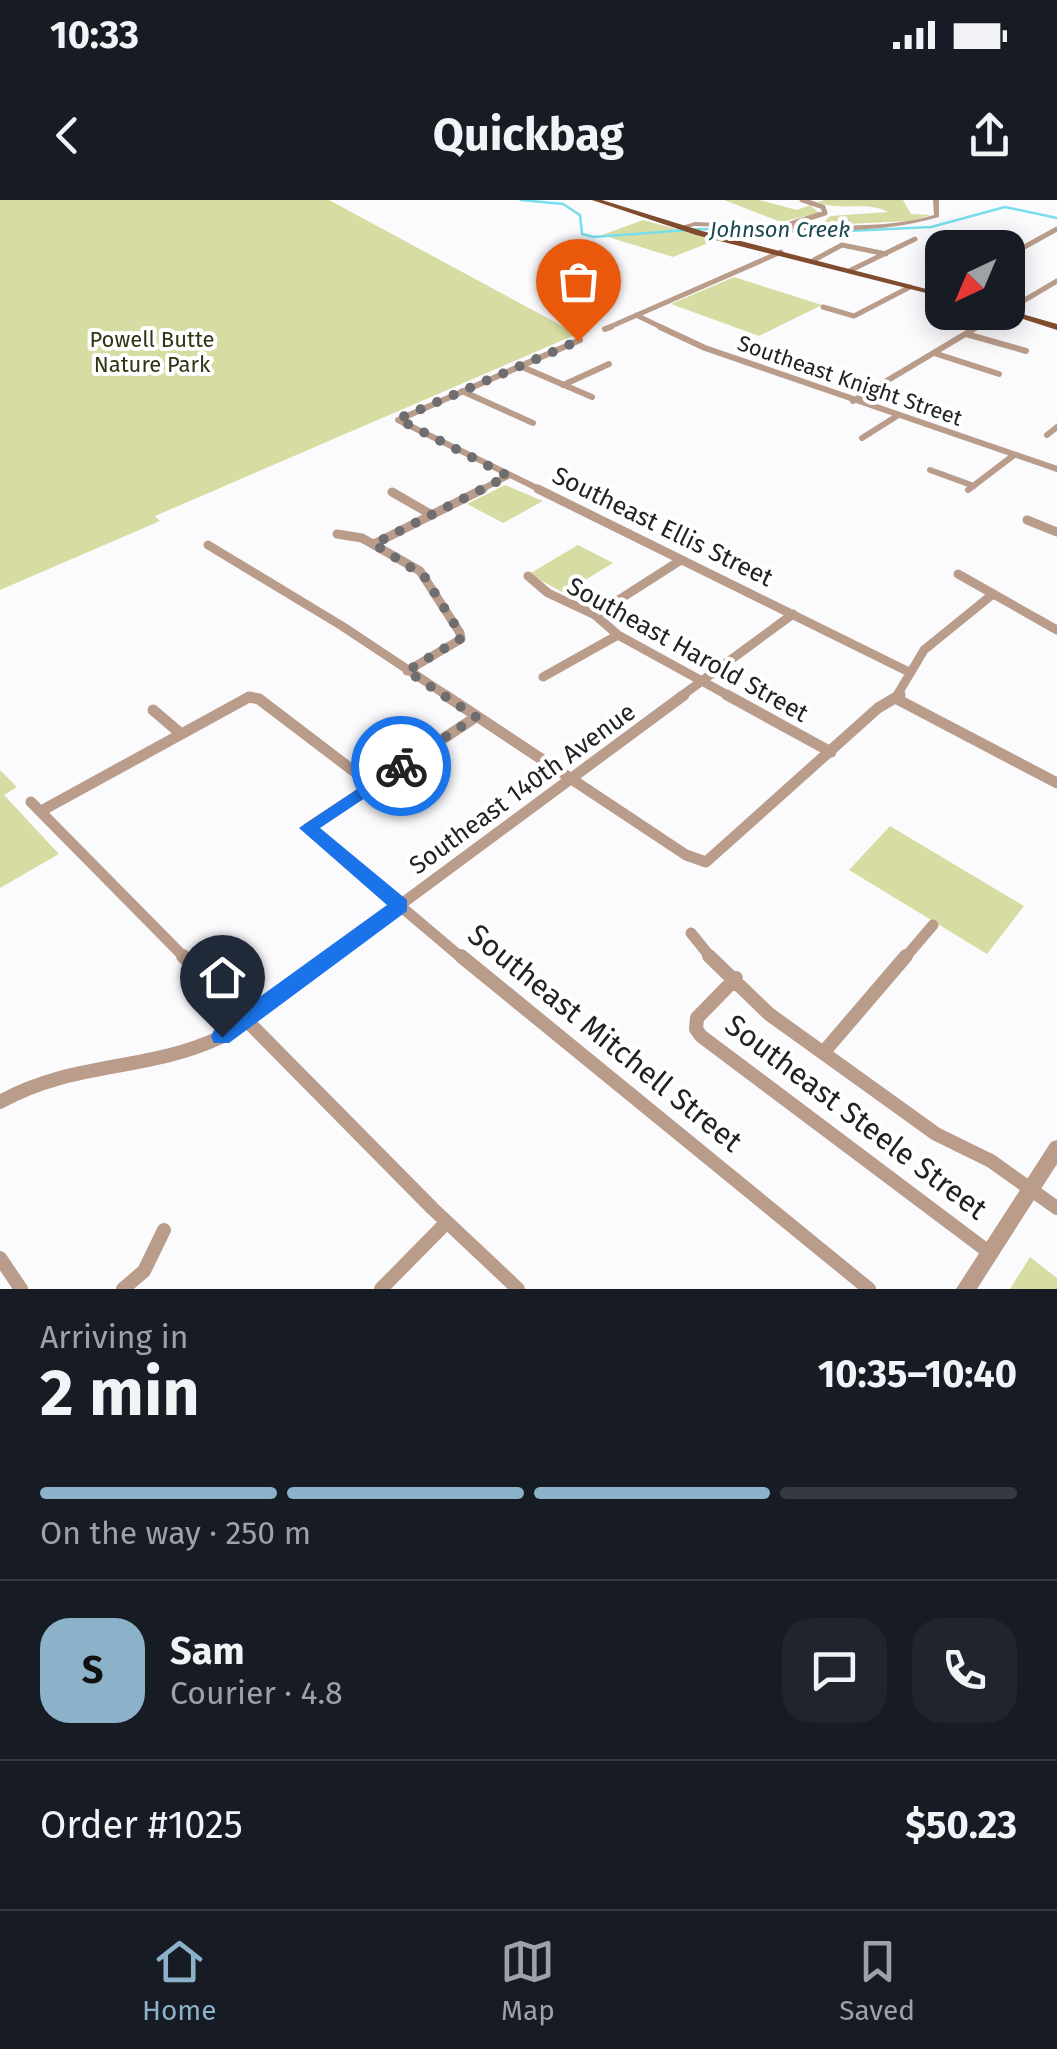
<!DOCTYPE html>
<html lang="en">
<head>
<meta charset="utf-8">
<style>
	body { margin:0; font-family:"Fira Sans",sans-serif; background:#20242c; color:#f1f3f6; height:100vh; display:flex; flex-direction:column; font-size:38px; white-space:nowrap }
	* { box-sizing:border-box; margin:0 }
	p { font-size:32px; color:#9ea1a6 }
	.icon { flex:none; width:55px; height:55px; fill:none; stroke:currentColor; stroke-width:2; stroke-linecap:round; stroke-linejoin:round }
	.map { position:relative; height:1089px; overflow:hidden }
	.panel { display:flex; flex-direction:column; background:#171b24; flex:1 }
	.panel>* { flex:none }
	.needle { width:65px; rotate:224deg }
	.buttons { position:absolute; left:925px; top:30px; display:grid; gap:20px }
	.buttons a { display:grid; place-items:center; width:100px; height:100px; border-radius:20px; background:#171b24; box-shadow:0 5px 25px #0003; font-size:50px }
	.pin { position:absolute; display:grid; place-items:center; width:85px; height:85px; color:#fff; margin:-102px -42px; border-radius:50% 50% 50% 0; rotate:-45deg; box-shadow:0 0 10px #0007 }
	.pin .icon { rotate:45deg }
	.courier { position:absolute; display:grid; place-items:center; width:100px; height:100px; margin:-50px; border:8px solid #1a73e8; border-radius:50%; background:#fff; color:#222; box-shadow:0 2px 12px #0007 }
	.summary em { font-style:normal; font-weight:700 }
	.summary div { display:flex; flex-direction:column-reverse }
	.summary { display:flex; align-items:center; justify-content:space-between; height:170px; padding:0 40px }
	h1 { font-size:65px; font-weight:700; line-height:75px }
	.bar { display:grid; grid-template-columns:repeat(4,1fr); gap:15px 10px; align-content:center; height:120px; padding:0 40px }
	.bar i { height:12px; border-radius:8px; background:#363941 }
	.bar .active { background:#8bb2c9 }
	.bar p { grid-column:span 4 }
	.line { display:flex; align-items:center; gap:25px; padding:0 40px; border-top:2px solid #363941 }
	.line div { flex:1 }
	.round { display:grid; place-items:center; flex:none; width:105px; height:105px; border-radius:30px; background:#20242c }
	.status { display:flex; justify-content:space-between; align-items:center; height:70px; padding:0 50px; background:#171b24; direction:ltr }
	.status svg { height:28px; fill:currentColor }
	header { display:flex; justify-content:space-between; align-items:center; height:130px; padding:0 40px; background:#171b24; font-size:45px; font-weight:700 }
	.tab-bar { display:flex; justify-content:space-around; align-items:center; height:140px; border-top:2px solid #363941; background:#171b24; font-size:28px; color:#9ea1a6 }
	.tab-bar a { display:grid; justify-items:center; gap:5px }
	.tab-bar .active { color:#8bb2c9 }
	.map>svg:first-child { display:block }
	.green { fill:#d7dda2 }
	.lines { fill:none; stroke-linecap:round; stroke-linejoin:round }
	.stream { stroke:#77deec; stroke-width:2.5 }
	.minor-far4 { stroke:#ba9c8a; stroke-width:5 }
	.minor-far3 { stroke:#ba9c8a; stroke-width:6 }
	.minor-far2 { stroke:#ba9c8a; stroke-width:9 }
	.minor-far1 { stroke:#ba9c8a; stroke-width:11 }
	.minor { stroke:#ba9c8a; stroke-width:14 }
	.tertiary { fill:#ba9c8a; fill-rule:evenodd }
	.primary { fill:#804c2d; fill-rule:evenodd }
	.route { fill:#1a73e8 }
	.done { stroke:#6e6d70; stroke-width:10; stroke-dasharray:0 18 }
	.labels { text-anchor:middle; stroke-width:8; stroke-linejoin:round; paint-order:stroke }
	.far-water-label { font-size:22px; font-style:italic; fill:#1a494f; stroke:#fff }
	.far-park-label { font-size:22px; fill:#323514; stroke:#fff }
	.far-street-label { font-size:22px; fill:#222123; stroke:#fff }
	.street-label { font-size:25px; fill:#222123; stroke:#fff }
	.near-street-label { font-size:30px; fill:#222123; stroke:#fff }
</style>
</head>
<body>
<div class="status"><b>10:33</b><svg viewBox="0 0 49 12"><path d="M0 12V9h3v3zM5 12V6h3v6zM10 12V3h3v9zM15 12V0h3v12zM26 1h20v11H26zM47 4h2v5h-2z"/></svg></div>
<header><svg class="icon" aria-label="back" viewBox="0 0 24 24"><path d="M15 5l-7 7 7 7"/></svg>Quickbag<svg class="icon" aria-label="share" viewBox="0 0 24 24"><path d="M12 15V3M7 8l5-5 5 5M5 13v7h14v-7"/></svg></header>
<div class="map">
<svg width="1057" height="1089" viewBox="0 0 1057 1089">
	<rect width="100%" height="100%" fill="#fbfbfe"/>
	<path class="green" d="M0,0H329L577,134L155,316L160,321L0,390Z
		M724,0H759L797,10L810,5L819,13L781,22Z
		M825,0H903L911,14L931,15L910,21L827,25L825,21L830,16L888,12C865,0 843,12 817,2Z
		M643,20L716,40L673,57L602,35Z
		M734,77L822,105L759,136L671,104Z
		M505,285L543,301L503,323L467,304Z
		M578,345L613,363L564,393L529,374Z
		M0,570L17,587L4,595L59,654L0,688Z
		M890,626L1024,706L987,754L849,670Z
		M1030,1057L1057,1078V1089H1010Z"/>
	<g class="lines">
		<path class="stream" d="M521,0L563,4L580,15L582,34L594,37L701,29L827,32L931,27L1005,7L1057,18"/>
		<path class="minor-far4" d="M784,26L825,13L823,7L802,0
			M1008,56L1057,29
			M814,60L842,45L886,54
			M851,70L915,39
			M823,107L854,116L910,87
			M1008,110L1057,81
			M636,115L665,129
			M605,129L781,52
			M973,129L1001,112"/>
		<path class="minor-far3" d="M660,127L705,148L1057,269
			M605,129L611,127
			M966,134L1026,151
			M934,153L999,174
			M520,166L592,197
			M563,185L609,164
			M462,191L533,223
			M853,201L977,127
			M1047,235L1057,227
			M862,238L897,216
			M930,270L974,286
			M968,290L1014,255
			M478,291L508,276
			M543,291L398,220L580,140"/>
		<path class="minor-far2" d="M538,289L909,472
			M392,292L432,315
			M1027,320L1057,332
			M337,334L362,338L420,371L460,433L461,439L407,471
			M374,344L483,289
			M208,345L342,426L449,497
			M958,374L1057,430
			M528,376L548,393L595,415L618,435L731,497
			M595,415L681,360
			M543,477L618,435
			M680,497L793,414
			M896,497L924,450L993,394"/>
		<path class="minor-far1" d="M445,495L686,655L706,662L878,508L900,495
			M727,495L831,552
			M895,498L1057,583
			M153,510L180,533
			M31,602L186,759
			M41,611L249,497L259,499L372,585
			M691,733L712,759
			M327,759L684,495
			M463,759L308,628L476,517
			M904,759L933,725"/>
		<path class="minor" d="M183,756L432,1008L518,1089
			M461,756L869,1089
			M709,756L769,814L936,934L991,961L1057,1008
			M736,778L697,818L696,829L701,836L990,1053
			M823,853L906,756
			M0,902C73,861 147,872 221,837L330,756
			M0,1058L21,1089
			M123,1089L144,1071L164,1030
			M381,1089L447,1022"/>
		<path class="tertiary" d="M933,0H939V17C866,39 771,28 695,26L681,29L678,27L695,22C741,24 788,26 834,26C868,25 902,25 934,15Z
			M1057,940V964L977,1089H956L1051,942Z"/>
		<path class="primary" d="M592,0H602L702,31L942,93V97L696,35Z
			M1008,110L1057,124V130L1001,112H1008Z"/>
	</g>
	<path class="route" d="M401,560L410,566L407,570L320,628L407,700V711L229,843H214L211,837L214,830L387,705L299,628Z"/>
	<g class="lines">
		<path class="done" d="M401,566L476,517L407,471L460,439V433L424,376L374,344L508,276L398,219L578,141"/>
	</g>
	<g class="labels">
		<g class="far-water-label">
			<text x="780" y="37">Johnson Creek</text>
		</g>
		<g class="far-park-label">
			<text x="152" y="147">Powell Butte<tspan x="152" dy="25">Nature Park</tspan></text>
		</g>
		<g class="far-street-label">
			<text transform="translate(850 180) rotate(19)" y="8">Southeast Knight Street</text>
		</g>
		<g class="street-label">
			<text transform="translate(663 326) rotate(26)" y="9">Southeast Ellis Street</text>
			<text transform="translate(688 449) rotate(29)" y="9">Southeast Harold Street</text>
			<text transform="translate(522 588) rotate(-36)" y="9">Southeast 140th Avenue</text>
		</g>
		<g class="near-street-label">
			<text transform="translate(605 838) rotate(39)" y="10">Southeast Mitchell Street</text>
			<text transform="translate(856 917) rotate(37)" y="10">Southeast Steele Street</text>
		</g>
	</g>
</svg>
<div class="buttons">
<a><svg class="needle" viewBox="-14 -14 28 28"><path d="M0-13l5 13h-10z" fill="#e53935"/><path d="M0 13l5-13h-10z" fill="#9ea1a6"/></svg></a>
</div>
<div class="pin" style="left:578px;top:141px;background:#ea580c"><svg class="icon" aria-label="bag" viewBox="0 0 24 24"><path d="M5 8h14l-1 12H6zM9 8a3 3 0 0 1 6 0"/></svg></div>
<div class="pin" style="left:222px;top:837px;background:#1f2937"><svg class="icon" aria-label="home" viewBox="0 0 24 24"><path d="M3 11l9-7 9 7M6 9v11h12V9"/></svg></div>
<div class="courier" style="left:401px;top:566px"><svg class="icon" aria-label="bike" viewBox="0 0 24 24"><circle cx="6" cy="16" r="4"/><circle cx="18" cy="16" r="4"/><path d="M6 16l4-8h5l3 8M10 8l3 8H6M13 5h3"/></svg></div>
</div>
<section class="panel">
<div class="summary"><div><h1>2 min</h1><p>Arriving in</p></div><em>10:35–10:40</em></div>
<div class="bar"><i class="active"></i><i class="active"></i><i class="active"></i><i></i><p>On the way · 250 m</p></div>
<div class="line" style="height:180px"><b class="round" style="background:#8bb2c9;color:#111">S</b><div><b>Sam</b><p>Courier · 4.8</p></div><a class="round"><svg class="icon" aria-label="chat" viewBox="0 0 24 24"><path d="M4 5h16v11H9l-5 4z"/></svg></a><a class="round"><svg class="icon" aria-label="phone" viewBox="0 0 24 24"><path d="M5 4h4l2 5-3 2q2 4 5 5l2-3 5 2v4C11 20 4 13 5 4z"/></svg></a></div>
<div class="line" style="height:130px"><div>Order #1025</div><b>$50.23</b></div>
</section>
<nav class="tab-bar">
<a class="active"><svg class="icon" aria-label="home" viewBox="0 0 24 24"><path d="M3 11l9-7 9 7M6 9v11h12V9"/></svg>Home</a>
<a><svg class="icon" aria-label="map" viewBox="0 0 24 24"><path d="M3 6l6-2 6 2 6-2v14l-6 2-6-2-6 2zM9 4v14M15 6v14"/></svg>Map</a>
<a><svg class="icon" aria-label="saved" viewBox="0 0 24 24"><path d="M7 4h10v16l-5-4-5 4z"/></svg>Saved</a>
</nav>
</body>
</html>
